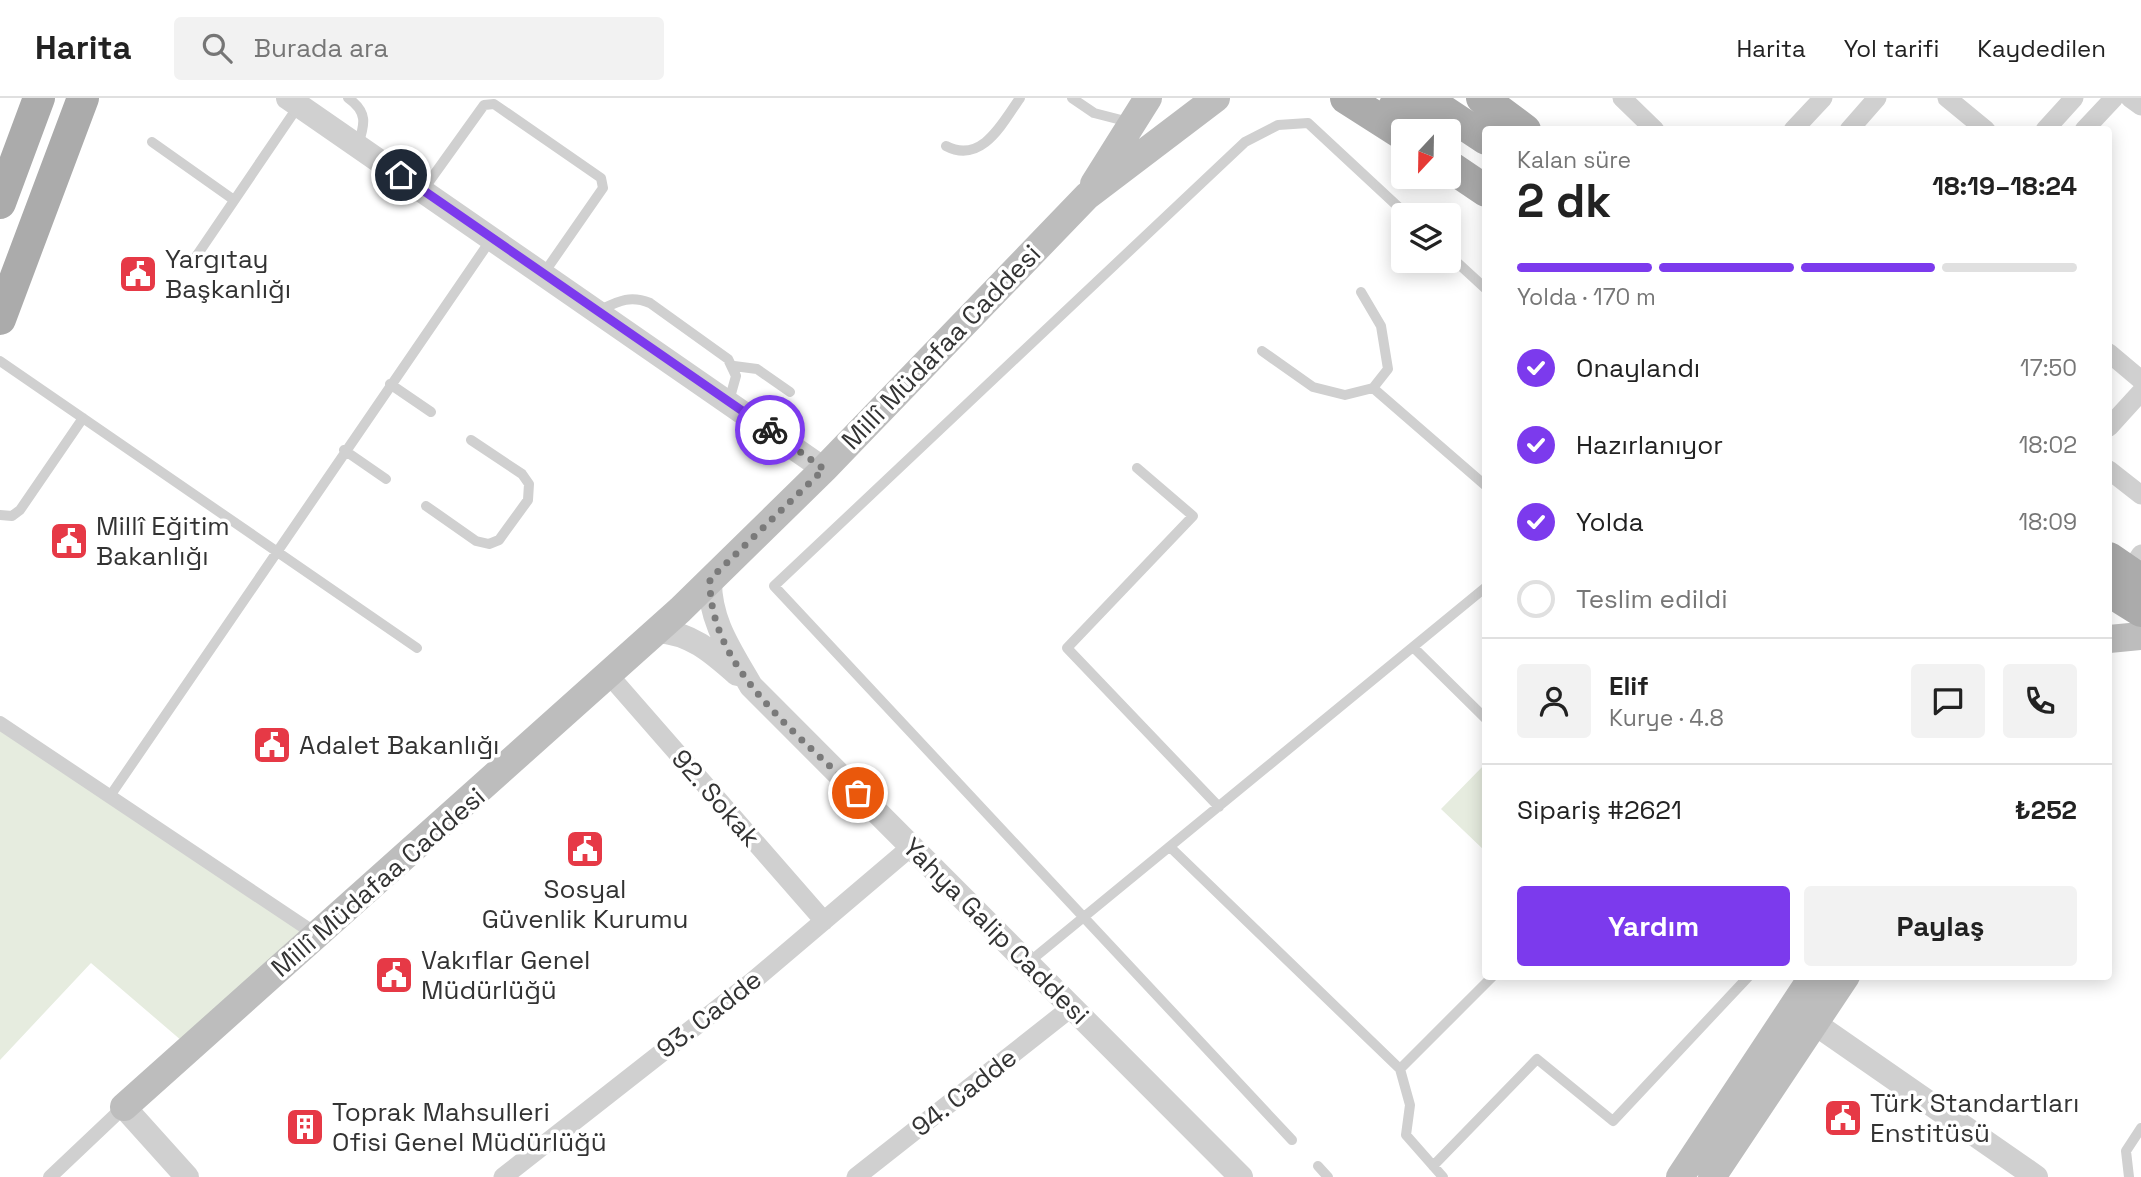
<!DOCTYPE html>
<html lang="tr">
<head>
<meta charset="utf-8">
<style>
	body { margin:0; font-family:"Space Grotesk",sans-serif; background:#f2f2f2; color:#222; height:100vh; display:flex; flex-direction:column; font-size:26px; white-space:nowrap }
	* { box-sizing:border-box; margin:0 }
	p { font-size:23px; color:#767676 }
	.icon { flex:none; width:38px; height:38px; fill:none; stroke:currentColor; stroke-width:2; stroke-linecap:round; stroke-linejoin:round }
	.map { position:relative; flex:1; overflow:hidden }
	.details { position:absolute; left:1482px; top:28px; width:630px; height:854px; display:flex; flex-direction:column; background:#fff; border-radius:7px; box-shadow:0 4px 18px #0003 }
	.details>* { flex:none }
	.needle { width:46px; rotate:202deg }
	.tools { position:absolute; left:1391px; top:21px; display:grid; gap:14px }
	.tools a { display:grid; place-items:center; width:70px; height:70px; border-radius:7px; background:#fff; box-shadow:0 4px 18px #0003; font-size:35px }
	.pin { position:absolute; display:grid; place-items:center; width:60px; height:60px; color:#fff; margin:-30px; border:4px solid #fff; border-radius:50%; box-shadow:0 2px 7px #0007 }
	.courier { position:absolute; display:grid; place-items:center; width:70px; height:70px; margin:-35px; border:5px solid #7c3aed; border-radius:50%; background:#fff; color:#222; box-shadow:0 2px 9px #0007 }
	.summary em { font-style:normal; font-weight:600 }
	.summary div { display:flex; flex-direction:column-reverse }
	.summary { display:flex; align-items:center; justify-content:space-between; height:119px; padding:0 35px }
	h1 { font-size:46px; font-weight:600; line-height:52px }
	.bar { display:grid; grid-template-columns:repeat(4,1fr); gap:10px 7px; align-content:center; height:84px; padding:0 35px }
	.bar i { height:9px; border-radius:5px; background:#e0e0e0 }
	.bar .current { background:#7c3aed }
	.bar p { grid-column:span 4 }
	.line { display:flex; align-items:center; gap:18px; padding:0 35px; border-top:2px solid #e0e0e0 }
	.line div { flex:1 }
	.round { display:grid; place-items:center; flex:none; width:74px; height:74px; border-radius:7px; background:#f2f2f2 }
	ol { padding:0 35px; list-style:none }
	li { display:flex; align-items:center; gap:21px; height:77px }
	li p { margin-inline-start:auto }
	li .icon { padding:7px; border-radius:50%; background:#7c3aed; color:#fff; stroke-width:4 }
	li:last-child { color:#767676 }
	li i { width:38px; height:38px; border:4px solid #e0e0e0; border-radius:50% }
	.button { display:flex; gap:14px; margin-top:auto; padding:14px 35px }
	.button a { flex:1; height:80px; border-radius:7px; background:#7c3aed; color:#fff; font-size:28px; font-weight:600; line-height:80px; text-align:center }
	.button a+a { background:#f2f2f2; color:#222 }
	header { display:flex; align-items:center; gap:42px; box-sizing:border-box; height:98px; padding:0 35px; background:#fff; border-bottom:2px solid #e0e0e0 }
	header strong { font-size:33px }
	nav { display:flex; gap:38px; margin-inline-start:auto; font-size:24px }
	.search { width:490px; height:63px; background:#f2f2f2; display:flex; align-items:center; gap:18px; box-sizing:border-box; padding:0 24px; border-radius:7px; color:#767676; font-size:26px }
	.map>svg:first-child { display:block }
	.green { fill:#e6ecdf }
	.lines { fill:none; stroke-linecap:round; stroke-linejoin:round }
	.service { stroke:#d0d0d0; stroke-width:10 }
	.pedestrian { stroke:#d0d0d0; stroke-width:14 }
	.minor { stroke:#d0d0d0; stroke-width:19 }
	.tertiary { stroke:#d0d0d0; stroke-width:24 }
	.secondary { stroke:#bdbdbd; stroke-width:28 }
	.primary { stroke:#ababab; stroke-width:32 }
	.done { stroke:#7a7a7a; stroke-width:7; stroke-dasharray:0 12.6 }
	.route { stroke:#7c3aed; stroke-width:9 }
	.labels { text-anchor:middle; stroke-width:7; stroke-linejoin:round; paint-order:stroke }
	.poi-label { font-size:26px; fill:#333; stroke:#fff; text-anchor:start }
	.street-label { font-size:26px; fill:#333; stroke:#fff }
</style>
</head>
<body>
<header>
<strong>Harita</strong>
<div class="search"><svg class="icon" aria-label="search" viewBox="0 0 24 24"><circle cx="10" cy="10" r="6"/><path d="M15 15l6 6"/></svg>Burada ara</div>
<nav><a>Harita</a><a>Yol tarifi</a><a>Kaydedilen</a></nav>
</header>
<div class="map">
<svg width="2141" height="1079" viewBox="0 0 2141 1079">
	<rect width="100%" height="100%" fill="#fff"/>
	<path class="green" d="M0,625L317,837L189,949L91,865L0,962Z
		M1486,665V754L1441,711Z"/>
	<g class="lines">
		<path class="service" d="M348,0C368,14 365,26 358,47
			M1072,0L1094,15L1129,24
			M152,44L234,102
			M946,48C982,67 1003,24 1020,0
			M423,92L484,7L494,6L601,80L603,90L544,175
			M1449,157L1486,191
			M193,163L299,7
			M1361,194L1381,228L1388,271L1373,290L1486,388
			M600,212C619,203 630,197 650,205L728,261L736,278L729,303
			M1262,253L1313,289L1345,297L1373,290
			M0,263L417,550
			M734,268L757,271L790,294
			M390,286L431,314
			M344,352L386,381
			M1137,370L1193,418L1067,550L1219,709
			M426,408L476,443L489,446L499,442L528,402L529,386L522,376L471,342
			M0,417L12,418L20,412L83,320
			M1414,550L1486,621
			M110,698L492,140
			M1170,749L1400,971
			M1029,864L1486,489
			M1292,1042L774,488L1245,44L1278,27L1308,25L1407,117
			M1318,1068L1328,1079
			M1433,1068L1537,961L1613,1023L1749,878
			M1443,1079L1406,1037L1410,1007L1400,971L1493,878
			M2129,1079L2126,1053L2141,1030"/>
		<path class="pedestrian" d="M0,625L317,837
			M50,1079L124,1009"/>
		<path class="minor" d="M1622,0L1655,32
			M1947,0L1986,32
			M2130,0L2141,8
			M1793,32L1823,0
			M1849,32L1877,0
			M2045,32L2074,0
			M2084,32L2114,0
			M2109,255L2141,282
			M2109,329L2141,294
			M2109,372L2141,397
			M2129,474L2141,456
			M609,577L824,823
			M503,1079L753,883L912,748
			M856,1079L1072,909"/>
		<path class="tertiary" d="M288,0L824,371
			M710,481C709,523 731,553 751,588L1241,1079
			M657,533C691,535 712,554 737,576
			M1814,925L2036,1079
			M124,1009L187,1079"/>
		<path class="secondary" d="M1094,86L1148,0
			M2109,541L2141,538
			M124,1009L680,512L824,371L1087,98L1216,0
			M1680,1079L1813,878
			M1712,1079L1846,878"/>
		<path class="primary" d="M1346,0L1404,37
			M1424,0L1486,41
			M1482,0L1525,32
			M1394,9L1429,33
			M1449,68L1486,93
			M0,105L39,0
			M0,221L83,0
			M2109,460L2141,482
			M2109,493L2141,513"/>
	</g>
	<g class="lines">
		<path class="done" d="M770,332L824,371L710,481C708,571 800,637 858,695"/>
		<path class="route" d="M401,77L770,332"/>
	</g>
	<defs>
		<symbol id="civic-square" viewBox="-11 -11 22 22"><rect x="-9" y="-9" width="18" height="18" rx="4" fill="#e63946" stroke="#fff"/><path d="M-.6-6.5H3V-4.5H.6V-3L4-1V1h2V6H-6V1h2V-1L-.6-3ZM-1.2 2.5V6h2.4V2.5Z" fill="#fff"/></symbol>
		<symbol id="building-square" viewBox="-11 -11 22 22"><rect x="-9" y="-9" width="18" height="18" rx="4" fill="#e63946" stroke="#fff"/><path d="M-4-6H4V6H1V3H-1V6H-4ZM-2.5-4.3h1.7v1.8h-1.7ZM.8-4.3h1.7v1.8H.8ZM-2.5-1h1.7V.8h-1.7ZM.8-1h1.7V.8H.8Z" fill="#fff"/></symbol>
	</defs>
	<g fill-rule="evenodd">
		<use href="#civic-square" x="116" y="154" width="44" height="44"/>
		<use href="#civic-square" x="47" y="421" width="44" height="44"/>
		<use href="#civic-square" x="250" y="625" width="44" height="44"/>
		<use href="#civic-square" x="563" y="729" width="44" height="44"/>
		<use href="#civic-square" x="372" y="855" width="44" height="44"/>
		<use href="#civic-square" x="1821" y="998" width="44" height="44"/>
		<use href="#building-square" x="283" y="1007" width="44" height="44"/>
	</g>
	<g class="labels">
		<g class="poi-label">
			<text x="165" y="170">Yargıtay<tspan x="165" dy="30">Başkanlığı</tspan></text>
			<text x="96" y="437">Millî Eğitim<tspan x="96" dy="30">Bakanlığı</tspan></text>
			<text x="299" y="656">Adalet Bakanlığı</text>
			<text x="585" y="800" text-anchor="middle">Sosyal<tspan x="585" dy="30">Güvenlik Kurumu</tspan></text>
			<text x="421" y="871">Vakıflar Genel<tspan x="421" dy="30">Müdürlüğü</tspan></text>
			<text x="1870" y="1014">Türk Standartları<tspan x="1870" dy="30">Enstitüsü</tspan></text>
			<text x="332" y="1023">Toprak Mahsulleri<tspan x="332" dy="30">Ofisi Genel Müdürlüğü</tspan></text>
		</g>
		<g class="street-label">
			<text transform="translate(941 249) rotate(-46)" y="9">Millî Müdafaa Caddesi</text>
			<text transform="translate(716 700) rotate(49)" y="9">92. Sokak</text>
			<text transform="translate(378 784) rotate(-41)" y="9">Millî Müdafaa Caddesi</text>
			<text transform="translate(996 833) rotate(45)" y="9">Yahya Galip Caddesi</text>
			<text transform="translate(709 916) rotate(-38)" y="9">93. Cadde</text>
			<text transform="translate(964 994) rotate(-38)" y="9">94. Cadde</text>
		</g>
	</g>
</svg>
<div class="tools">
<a><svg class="needle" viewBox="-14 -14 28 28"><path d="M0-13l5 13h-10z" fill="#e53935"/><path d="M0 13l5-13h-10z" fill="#767676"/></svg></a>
<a><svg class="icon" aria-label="layers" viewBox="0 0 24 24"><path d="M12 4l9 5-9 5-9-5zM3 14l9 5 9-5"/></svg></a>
</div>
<div class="pin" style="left:858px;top:695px;background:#ea580c"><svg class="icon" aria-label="bag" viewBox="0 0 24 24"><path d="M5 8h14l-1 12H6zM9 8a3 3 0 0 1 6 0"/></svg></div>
<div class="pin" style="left:401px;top:77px;background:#1f2937"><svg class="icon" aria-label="home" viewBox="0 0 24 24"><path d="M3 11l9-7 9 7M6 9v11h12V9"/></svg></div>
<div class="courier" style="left:770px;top:332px"><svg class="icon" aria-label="bike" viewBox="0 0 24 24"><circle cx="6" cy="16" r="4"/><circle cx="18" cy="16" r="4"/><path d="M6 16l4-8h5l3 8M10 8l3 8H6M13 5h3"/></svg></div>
<section class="details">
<div class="summary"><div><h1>2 dk</h1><p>Kalan süre</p></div><em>18:19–18:24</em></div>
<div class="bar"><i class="current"></i><i class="current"></i><i class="current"></i><i></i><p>Yolda · 170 m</p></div>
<ol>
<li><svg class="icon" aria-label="check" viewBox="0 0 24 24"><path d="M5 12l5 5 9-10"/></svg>Onaylandı<p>17:50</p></li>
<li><svg class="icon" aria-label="check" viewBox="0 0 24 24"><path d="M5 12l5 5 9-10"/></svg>Hazırlanıyor<p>18:02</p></li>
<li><svg class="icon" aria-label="check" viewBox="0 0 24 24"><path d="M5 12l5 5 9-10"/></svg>Yolda<p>18:09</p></li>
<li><i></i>Teslim edildi</li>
</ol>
<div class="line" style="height:126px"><a class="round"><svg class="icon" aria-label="person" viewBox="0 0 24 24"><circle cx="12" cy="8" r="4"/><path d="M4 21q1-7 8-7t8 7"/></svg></a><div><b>Elif</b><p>Kurye · 4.8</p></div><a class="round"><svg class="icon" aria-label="chat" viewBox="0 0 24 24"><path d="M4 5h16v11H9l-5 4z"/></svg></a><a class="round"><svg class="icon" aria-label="phone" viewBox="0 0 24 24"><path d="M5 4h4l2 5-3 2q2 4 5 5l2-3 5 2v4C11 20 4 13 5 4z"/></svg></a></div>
<div class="line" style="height:91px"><div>Sipariş #2621</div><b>₺252</b></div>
<div class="button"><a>Yardım</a><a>Paylaş</a></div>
</section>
</div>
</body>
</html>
